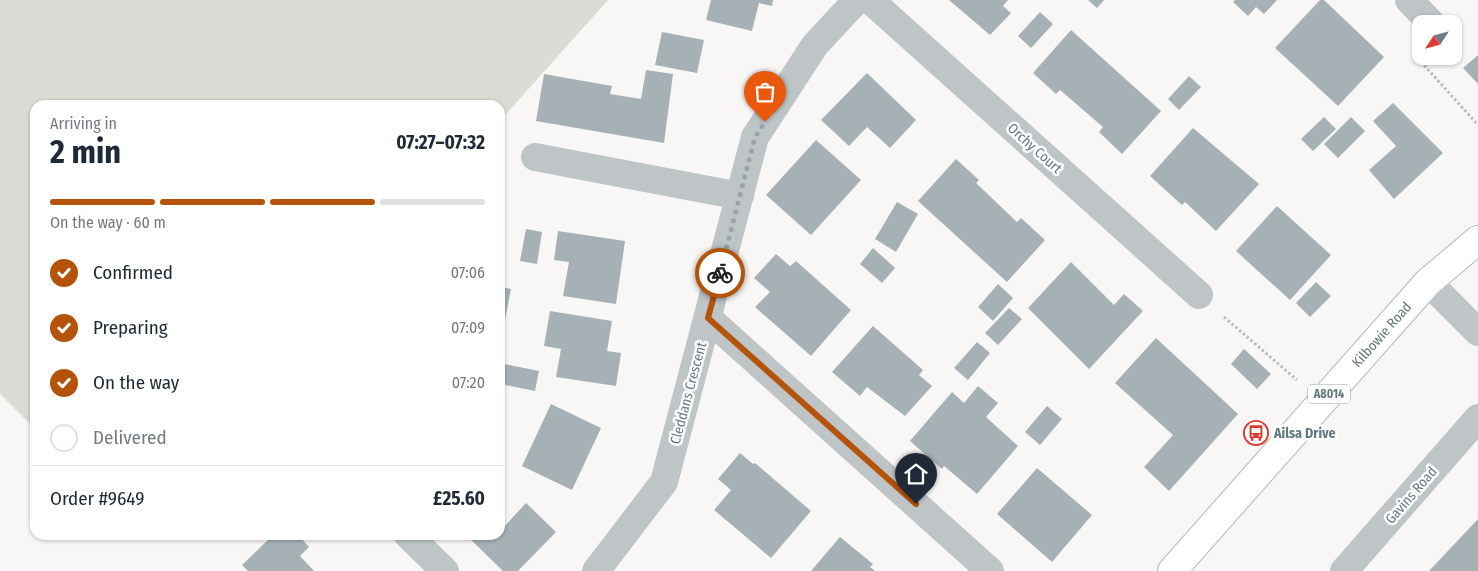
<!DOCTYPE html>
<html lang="en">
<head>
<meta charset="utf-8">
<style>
	body { margin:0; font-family:"Fira Sans Condensed",sans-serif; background:#f2f2f3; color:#1f2937; height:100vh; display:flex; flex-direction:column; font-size:19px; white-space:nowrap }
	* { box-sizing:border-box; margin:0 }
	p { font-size:16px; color:#747a83 }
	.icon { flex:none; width:28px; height:28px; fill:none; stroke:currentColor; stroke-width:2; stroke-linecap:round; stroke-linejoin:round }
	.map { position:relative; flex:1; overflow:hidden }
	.drawer { position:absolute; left:30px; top:100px; width:475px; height:440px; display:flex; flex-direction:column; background:#fff; border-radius:15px; box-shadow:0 1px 4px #0004 }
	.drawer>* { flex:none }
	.needle { width:32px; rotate:234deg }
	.tools { position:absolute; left:1412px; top:15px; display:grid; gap:10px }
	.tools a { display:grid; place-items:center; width:50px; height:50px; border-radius:10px; background:#fff; box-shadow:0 1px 4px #0004; font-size:25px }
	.pin { position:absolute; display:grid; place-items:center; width:42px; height:42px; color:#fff; margin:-51px -21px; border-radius:50% 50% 50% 0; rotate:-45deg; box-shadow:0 0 5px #0007 }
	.pin .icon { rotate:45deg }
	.courier { position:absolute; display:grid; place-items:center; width:50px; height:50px; margin:-25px; border:4px solid #b45309; border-radius:50%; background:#fff; color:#222; box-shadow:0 1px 6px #0007 }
	.overview em { font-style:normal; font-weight:700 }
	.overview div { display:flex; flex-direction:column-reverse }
	.overview { display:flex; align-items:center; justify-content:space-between; height:85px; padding:0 20px }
	h1 { font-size:32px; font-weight:700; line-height:38px }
	.bar { display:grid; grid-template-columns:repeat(4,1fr); gap:8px 5px; align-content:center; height:60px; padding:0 20px }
	.bar i { height:6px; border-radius:4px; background:#e0e1e3 }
	.bar .current { background:#b45309 }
	.bar p { grid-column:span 4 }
	.line { display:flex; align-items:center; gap:12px; padding:0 20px; border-top:1px solid #e0e1e3 }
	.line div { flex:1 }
	ol { padding:0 20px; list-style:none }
	li { display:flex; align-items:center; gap:15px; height:55px }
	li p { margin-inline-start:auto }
	li .icon { padding:5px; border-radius:50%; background:#b45309; color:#fff; stroke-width:4 }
	li:last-child { color:#747a83 }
	li i { width:28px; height:28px; border:2px solid #e0e1e3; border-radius:50% }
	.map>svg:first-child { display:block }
	.green { fill:#d9ddd5 }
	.building { fill:#a6b1b5 }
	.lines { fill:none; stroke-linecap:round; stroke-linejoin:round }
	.primary-casing { stroke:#b3b9bc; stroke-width:30 }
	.path { stroke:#b8bcbe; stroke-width:3; stroke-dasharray:2.5 2.5; stroke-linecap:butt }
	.street { stroke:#bfc5c7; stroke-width:28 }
	.primary { stroke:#fff; stroke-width:28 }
	.done { stroke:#98a4a8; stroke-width:5; stroke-dasharray:0 9 }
	.route { stroke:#b45309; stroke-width:6 }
	.labels { text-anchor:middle; stroke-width:5; stroke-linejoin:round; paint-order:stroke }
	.shield { fill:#fff; stroke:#92a0a5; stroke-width:1 }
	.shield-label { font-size:12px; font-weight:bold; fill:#64787f }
	.street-label { font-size:14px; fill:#64787f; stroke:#fff }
	.poi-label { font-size:14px; font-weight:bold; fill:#64787f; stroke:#fff; text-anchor:start }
</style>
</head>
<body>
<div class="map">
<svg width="1478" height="571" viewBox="0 0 1478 571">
	<rect width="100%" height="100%" fill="#f8f7f5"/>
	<path class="green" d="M0,0H608L500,121V105H35V429L0,394Z"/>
	<path class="building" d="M711,0H773L772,6L759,3L752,31L706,20Z
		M949,0H1008L1003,6L1011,13L990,35Z
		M1088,0H1104L1097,8Z
		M1235,0H1277L1264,14L1256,7L1248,16L1233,2Z
		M1320,0H1324L1384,57L1338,106L1275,48Z
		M1040,12L1053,24L1031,48L1018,36Z
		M1071,30L1161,111L1122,154L1099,132L1103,127L1060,90L1056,94L1033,73Z
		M662,32L704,40L697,73L655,65Z
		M1478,55V84L1463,68Z
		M646,70L673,74L664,143L536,121L544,74L612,86L610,94L641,99Z
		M867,73L916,120L890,148L867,127L849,146L821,120Z
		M1189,76L1201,87L1179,110L1168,99Z
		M1393,103L1443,153L1394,199L1369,170L1396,146L1373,121Z
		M1324,117L1336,129L1313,151L1301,139Z
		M1351,117L1365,131L1338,158L1324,144Z
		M1193,128L1259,184L1216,231L1185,202L1182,205L1150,176Z
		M816,140L861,180L811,235L766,195Z
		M956,159L979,180L976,183L1017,222L1021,218L1045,240L1007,282L918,201Z
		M897,202L918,214L896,252L875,239Z
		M1277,206L1331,255L1290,300L1236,251Z
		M526,229L542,232L537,264L520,261Z
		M558,231L625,241L616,304L563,296L569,262L554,260Z
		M873,248L895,268L882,283L860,264Z
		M776,254L790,266L796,261L851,310L811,356L755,307L770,292L754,278Z
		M1071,262L1114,305L1124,294L1143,311L1089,369L1028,308Z
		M1316,282L1331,296L1310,317L1296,303Z
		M998,284L1013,298L993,321L978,307Z
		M500,287L511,289L504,325H500Z
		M1009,308L1022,319L998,345L985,333Z
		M550,311L612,321L607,351L621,353L616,386L556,377L561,349L544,346Z
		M873,326L923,370L919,375L932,386L905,416L867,387L860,396L832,372Z
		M1156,338L1238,414L1169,491L1144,467L1173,435L1115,383Z
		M977,342L990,353L968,380L954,368Z
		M1244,349L1271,374L1257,389L1231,364Z
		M504,364L539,371L535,391L500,384Z
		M978,386L998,403L986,417L1018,446L977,494L944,466L942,469L910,441L952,392L964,403Z
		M551,404L601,428L572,490L522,466Z
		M1047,406L1062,419L1040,445L1025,432Z
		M740,453L753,464L755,463L811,511L771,558L714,510L731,490L718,479Z
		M1037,468L1092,515L1052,562L997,514Z
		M526,503L556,532L518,571H503L466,535H500V527L502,529Z
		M1478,519V571H1429Z
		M273,535H298L309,547L300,556L314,571H248L242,565Z
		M840,537L873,564L870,567L875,571H811Z"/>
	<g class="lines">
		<defs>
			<g id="primary">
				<path id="s1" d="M1172,571L1428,282L1478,240"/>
			</g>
		</defs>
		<use href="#primary" class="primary-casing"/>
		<path class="path" d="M1427,57L1423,64L1478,125
			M1224,317L1297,380"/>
		<path class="street" d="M870,0L1199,295
			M1409,0L1432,24
			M535,157L740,196
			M1428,282L1478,332
			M708,318L990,571
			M408,535L445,571
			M596,571L664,482L755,137L815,45L857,0
			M1344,571L1478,418"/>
		<use href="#primary" class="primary"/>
	</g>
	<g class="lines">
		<path class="done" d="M720,273L755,137L765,122"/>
		<path class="route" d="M720,273L708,318L916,504"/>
	</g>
	<defs>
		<symbol id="bus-ring" viewBox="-11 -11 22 22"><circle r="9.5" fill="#fff" stroke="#db3b32" stroke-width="1.5"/><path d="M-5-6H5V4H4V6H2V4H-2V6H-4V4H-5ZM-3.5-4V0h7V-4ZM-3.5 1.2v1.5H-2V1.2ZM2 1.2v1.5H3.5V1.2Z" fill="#db3b32"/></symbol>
	</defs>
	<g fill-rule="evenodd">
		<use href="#bus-ring" x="1242" y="419" width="28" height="28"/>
	</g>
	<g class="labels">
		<rect class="shield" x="1308" y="384.5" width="42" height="19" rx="4"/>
		<g class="shield-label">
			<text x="1329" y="398">A8014</text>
		</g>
		<g class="street-label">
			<text transform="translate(1035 148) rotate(42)" y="5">Orchy Court</text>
			<text dy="5" stroke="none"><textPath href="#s1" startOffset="316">Kilbowie Road</textPath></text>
			<text transform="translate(688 393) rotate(-75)" y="5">Cleddans Crescent</text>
			<text transform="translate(1411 495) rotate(-49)" y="5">Gavins Road</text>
		</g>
		<g class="poi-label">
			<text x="1274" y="438">Ailsa Drive</text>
		</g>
	</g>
</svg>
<div class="tools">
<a><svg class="needle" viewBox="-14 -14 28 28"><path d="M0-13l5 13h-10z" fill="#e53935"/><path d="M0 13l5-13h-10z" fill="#747a83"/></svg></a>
</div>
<div class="pin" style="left:765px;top:122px;background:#ea580c"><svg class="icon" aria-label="bag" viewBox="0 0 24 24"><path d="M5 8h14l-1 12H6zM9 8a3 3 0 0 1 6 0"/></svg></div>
<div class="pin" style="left:916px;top:504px;background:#1f2937"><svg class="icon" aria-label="home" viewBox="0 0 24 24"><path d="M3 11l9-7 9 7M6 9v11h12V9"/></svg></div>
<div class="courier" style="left:720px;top:273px"><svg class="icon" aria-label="bike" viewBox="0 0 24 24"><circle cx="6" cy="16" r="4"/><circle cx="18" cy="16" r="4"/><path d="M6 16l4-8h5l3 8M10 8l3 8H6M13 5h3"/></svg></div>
<section class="drawer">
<div class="overview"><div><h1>2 min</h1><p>Arriving in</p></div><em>07:27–07:32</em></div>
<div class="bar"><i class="current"></i><i class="current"></i><i class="current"></i><i></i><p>On the way · 60 m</p></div>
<ol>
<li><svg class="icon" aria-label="check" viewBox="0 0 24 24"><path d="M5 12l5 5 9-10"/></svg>Confirmed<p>07:06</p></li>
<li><svg class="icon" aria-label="check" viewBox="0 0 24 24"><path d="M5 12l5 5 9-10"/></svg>Preparing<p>07:09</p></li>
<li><svg class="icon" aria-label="check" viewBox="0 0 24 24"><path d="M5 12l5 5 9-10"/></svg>On the way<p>07:20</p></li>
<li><i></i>Delivered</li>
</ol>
<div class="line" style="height:65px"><div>Order #9649</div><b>£25.60</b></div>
</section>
</div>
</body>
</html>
